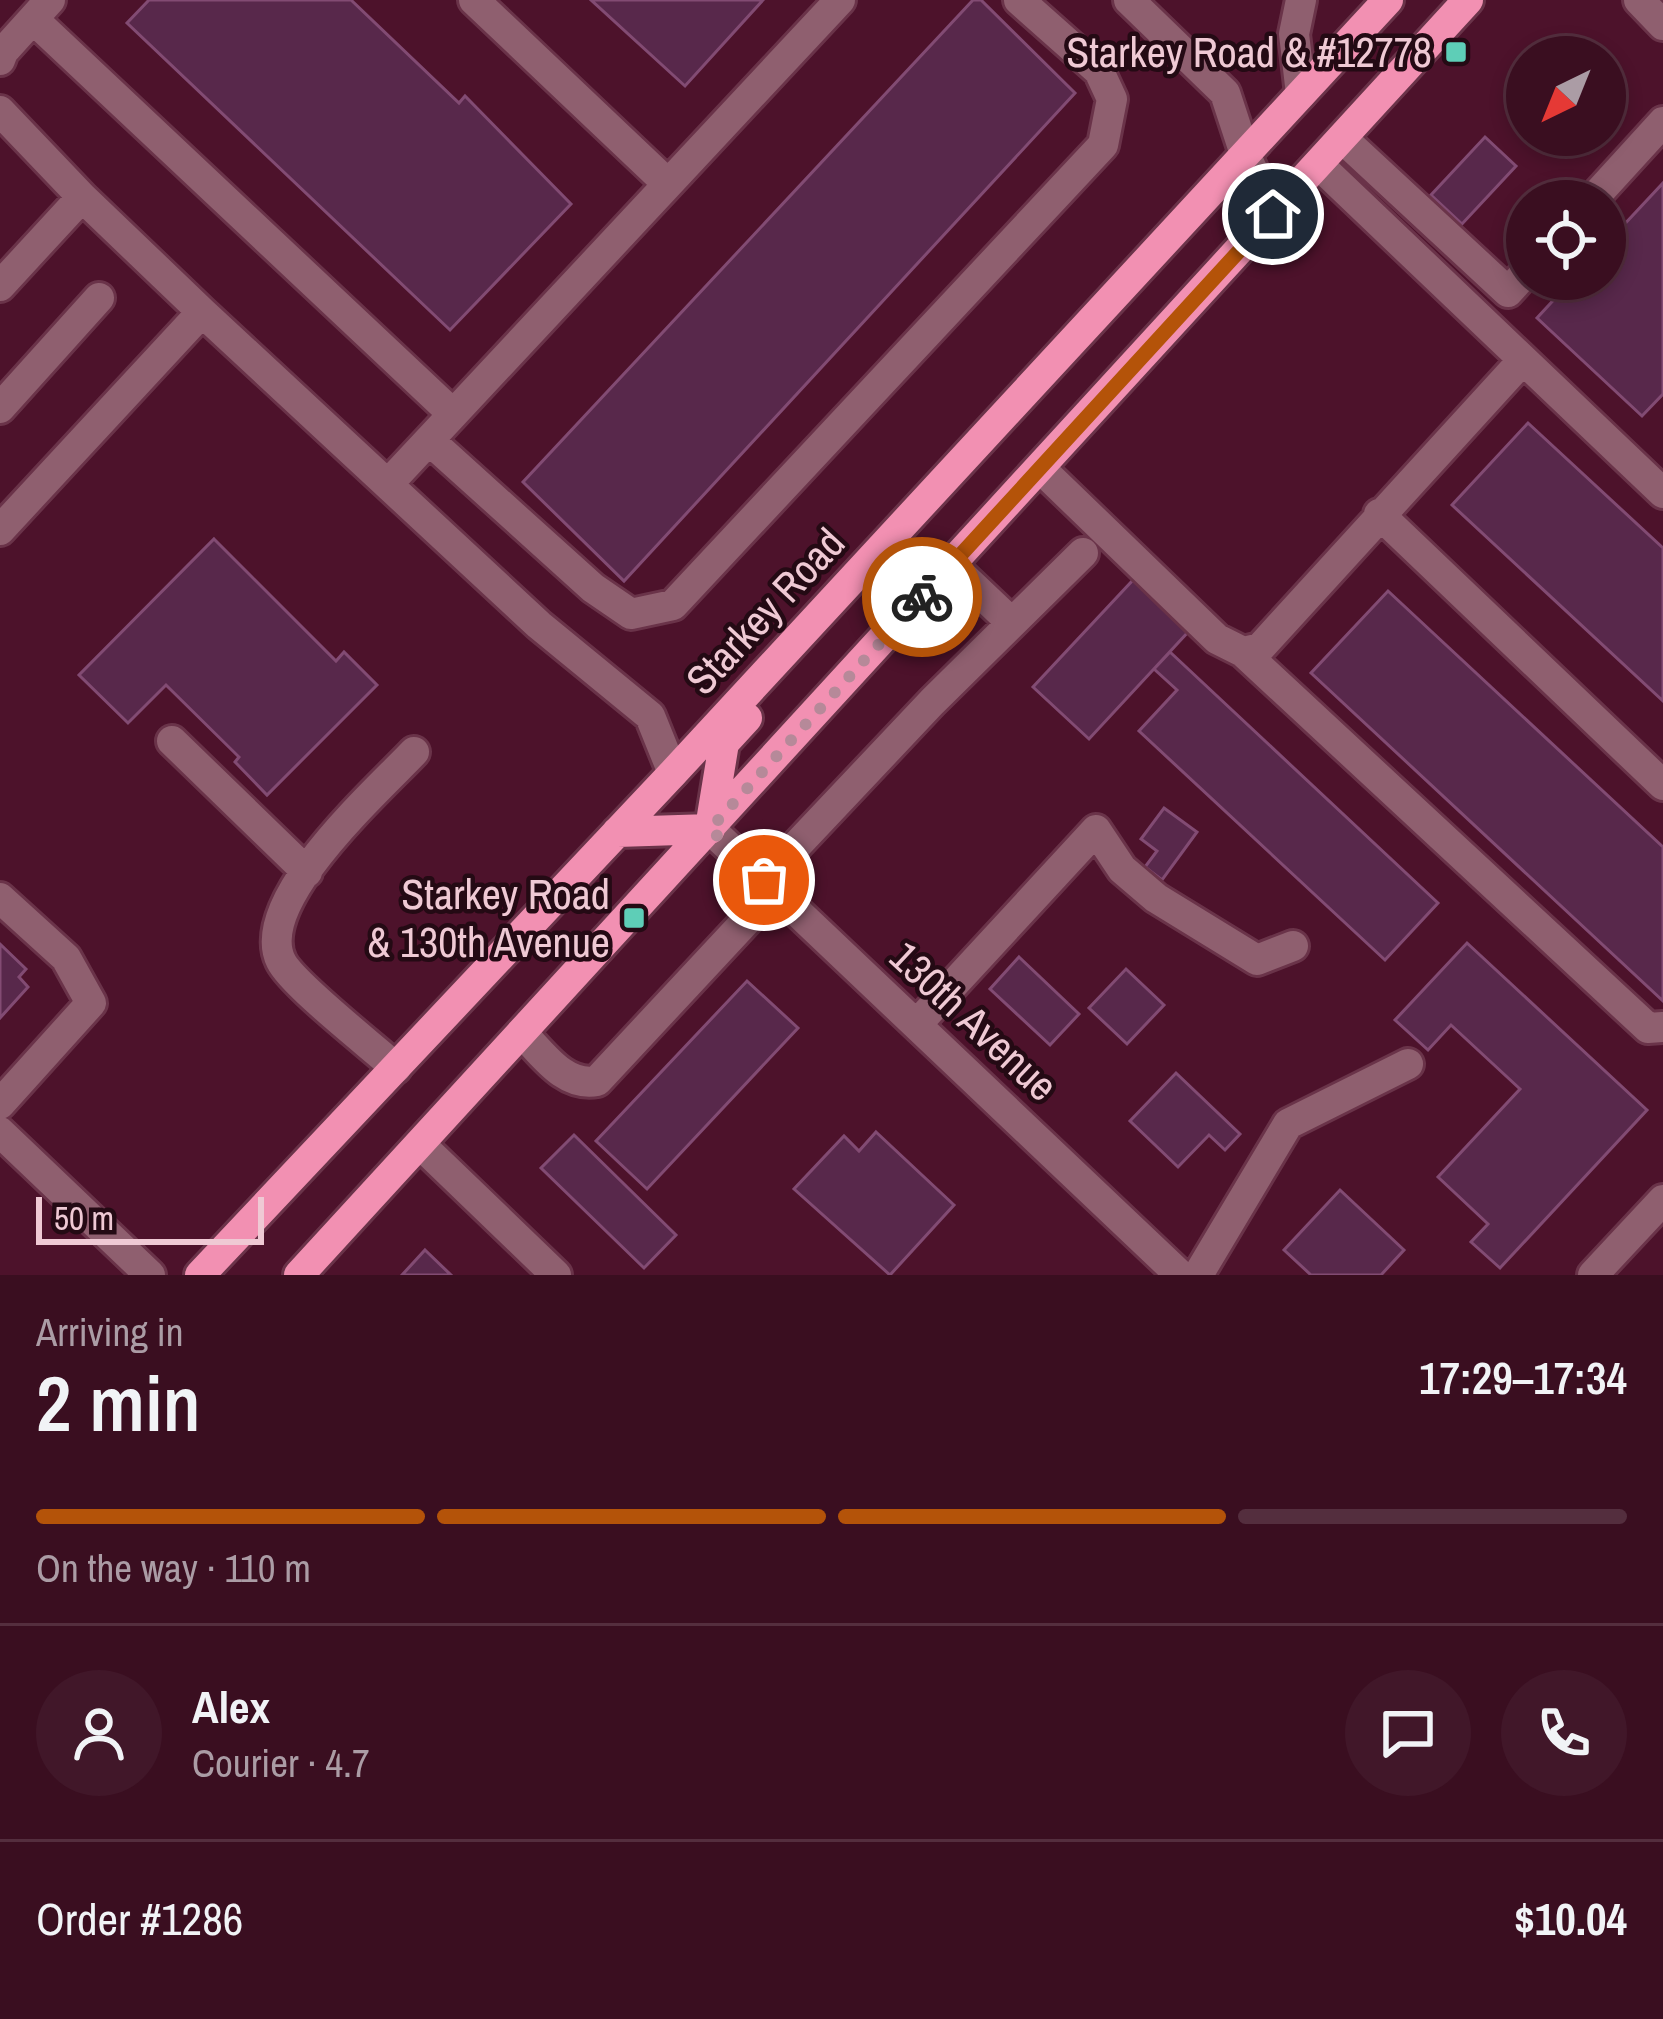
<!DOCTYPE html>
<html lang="en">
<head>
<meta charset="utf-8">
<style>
	body { margin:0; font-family:"Archivo Narrow",sans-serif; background:#411729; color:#f1f3f6; height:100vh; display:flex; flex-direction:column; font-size:45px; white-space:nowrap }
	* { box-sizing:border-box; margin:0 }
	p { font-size:39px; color:#ab9ca5 }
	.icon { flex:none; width:66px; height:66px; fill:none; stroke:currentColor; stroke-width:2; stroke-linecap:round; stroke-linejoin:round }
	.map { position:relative; height:1275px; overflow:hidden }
	.drawer { display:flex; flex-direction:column; background:#3a0e20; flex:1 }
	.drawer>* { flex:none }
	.needle { width:78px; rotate:223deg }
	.controls { position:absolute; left:1506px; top:36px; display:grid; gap:24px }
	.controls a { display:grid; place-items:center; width:120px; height:120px; border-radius:50%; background:#3a0e20; box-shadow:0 6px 18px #0003,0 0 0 3px #542e3e; font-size:60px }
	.scale { position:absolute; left:36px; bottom:30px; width:228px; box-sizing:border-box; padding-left:12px; border:6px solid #efc9d4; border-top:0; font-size:33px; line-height:42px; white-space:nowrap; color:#efc9d4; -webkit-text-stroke:9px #240a14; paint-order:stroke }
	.pin { position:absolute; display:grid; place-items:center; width:102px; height:102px; color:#fff; margin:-51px; border:6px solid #fff; border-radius:50%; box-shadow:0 3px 12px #0007 }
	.courier { position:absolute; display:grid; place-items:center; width:120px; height:120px; margin:-60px; border:9px solid #b45309; border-radius:50%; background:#fff; color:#222; box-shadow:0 3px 15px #0007 }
	.head em { font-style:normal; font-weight:600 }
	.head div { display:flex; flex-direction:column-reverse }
	.head { display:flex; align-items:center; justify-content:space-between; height:204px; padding:0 36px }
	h1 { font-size:78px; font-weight:600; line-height:90px }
	.bar { display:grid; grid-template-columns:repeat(4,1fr); gap:18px 12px; align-content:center; height:144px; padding:0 36px }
	.bar i { height:15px; border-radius:9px; background:#542e3e }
	.bar .selected { background:#b45309 }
	.bar p { grid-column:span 4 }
	.line { display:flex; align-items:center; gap:30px; padding:0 36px; border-top:3px solid #542e3e }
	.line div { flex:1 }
	.round { display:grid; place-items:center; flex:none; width:126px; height:126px; border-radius:63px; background:#411729 }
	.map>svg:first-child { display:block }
	.building { fill:#58284b; stroke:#824b73; stroke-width:3 }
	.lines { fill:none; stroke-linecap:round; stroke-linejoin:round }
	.minor-casing { stroke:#6a3349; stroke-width:36 }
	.major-casing { stroke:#6a3349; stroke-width:36 }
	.minor { stroke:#8f5f6f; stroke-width:30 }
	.major { stroke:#f290b2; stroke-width:30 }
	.done { stroke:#b68999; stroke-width:12; stroke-dasharray:0 21.6 }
	.route { stroke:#b45309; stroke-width:15 }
	.poi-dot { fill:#5eceb7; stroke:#240a14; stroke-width:4.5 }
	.labels { text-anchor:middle; stroke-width:9; stroke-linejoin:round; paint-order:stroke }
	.poi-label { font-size:42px; fill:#efc9d4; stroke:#240a14; text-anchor:end }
	.street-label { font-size:42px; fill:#efc9d4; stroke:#240a14 }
</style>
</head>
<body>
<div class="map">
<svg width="1663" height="1275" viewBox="0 0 1663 1275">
	<rect width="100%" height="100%" fill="#4d122b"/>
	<path class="building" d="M149,0H351L459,103L465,96L571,204L450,330L127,23Z
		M591,0H763L685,86Z
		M973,0H981L1075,93L624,581L523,482Z
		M1485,137L1516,166L1462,224L1431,195Z
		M1663,183V394L1642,416L1537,318L1573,279H1605V245Z
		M1528,423L1663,548V701L1452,505Z
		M214,539L336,661L344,652L377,685L267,795L235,762L239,757L166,685L128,723L79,675Z
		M1134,579L1189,631L1089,739L1033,687Z
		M1388,591L1663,847V1001L1311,673Z
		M1170,652L1438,903L1385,960L1139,731L1177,690L1154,669Z
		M1164,808L1197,832L1162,880L1145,867L1157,851L1141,839Z
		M1467,943L1647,1110L1500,1268L1471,1242L1488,1224L1438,1177L1520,1089L1451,1025L1428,1050L1395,1020Z
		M0,944L26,969L19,977L28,987L0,1018Z
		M1019,957L1079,1014L1050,1045L990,989Z
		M1126,969L1164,1005L1127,1044L1089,1008Z
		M747,981L798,1028L647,1189L596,1141Z
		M1176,1073L1240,1134L1225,1150L1209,1135L1178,1167L1130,1121Z
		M876,1132L954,1205L890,1275L794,1189L844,1136L859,1151Z
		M574,1135L676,1235L644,1268L541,1168Z
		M1340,1190L1404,1250L1381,1275H1311L1284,1250Z
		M425,1250L451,1275H402Z"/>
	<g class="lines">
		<defs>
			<path id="minor" d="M474,0L668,184
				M1129,0L1225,93L1245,154L1273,214
				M1639,0L1663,25
				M33,19L453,414
				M0,60L3,52L50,0
				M1301,94L1294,34L1301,0
				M0,111L82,197L202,312L539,625L650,716L673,773
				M1342,138L1508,292L1527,271
				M1318,164L1663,493
				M1591,201L1663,122
				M0,286L82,197
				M0,408L99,298
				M429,440L593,588L631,614L673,605L1103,145L1112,99L1099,71L1019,0
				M1040,468L1217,639L1243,652L1260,648L1522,361
				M388,484L840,0
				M1379,514L1663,785
				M0,530L202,312
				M951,565L1011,622
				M1243,652L1648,1028L1663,1027
				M172,741L307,872
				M710,829L1180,1275
				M764,880L932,702L1083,553
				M0,898L66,958L91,1003L0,1104
				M917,1024L1096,830L1122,869L1156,898L1257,960L1293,946
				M522,1033C543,1054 564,1087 597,1081L775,890
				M396,1068C373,1047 292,984 281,961C252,902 377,791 414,752
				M0,1132L150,1275
				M420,1144L556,1275
				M1198,1275L1288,1124L1408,1064
				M1593,1275L1663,1200"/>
			<path id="major" d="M710,828L724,743L747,718
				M617,832L710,829
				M200,1275L673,773L1388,0
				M299,1275L1468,0"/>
		</defs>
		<use href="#minor" class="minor-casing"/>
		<use href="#major" class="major-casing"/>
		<use href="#minor" class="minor"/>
		<use href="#major" class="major"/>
	</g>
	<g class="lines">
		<path class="done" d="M764,880L710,829L922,597"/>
		<path class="route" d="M922,597L1273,214"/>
	</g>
	<g class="poi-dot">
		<rect x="1444" y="40" width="24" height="24" rx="6"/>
		<rect x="622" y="906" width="24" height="24" rx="6"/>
	</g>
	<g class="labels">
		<g class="poi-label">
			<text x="1432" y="67">Starkey Road &amp; #12778</text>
			<text x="610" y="909">Starkey Road<tspan x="610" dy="48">&amp; 130th Avenue</tspan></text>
		</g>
		<g class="street-label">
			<text transform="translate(765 611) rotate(-47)" y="15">Starkey Road</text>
			<text transform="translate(974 1021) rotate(43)" y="15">130th Avenue</text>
		</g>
	</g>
</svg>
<div class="controls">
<a><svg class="needle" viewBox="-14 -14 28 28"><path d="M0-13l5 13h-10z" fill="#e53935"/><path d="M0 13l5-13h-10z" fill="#ab9ca5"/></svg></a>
<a><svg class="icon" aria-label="locate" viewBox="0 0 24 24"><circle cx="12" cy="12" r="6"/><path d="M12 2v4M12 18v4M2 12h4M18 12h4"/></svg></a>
</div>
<div class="scale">50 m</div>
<div class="pin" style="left:764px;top:880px;background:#ea580c"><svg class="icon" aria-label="bag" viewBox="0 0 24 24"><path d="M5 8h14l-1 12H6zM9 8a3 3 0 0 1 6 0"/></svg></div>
<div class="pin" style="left:1273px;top:214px;background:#1f2937"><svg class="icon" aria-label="home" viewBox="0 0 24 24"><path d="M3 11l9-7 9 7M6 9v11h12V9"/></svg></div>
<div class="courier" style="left:922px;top:597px"><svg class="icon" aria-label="bike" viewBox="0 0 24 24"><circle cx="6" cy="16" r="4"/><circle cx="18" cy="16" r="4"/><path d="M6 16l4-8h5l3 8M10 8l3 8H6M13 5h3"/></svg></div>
</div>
<section class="drawer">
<div class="head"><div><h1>2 min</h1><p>Arriving in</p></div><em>17:29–17:34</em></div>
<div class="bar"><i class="selected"></i><i class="selected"></i><i class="selected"></i><i></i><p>On the way · 110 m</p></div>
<div class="line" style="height:216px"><a class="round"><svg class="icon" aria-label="person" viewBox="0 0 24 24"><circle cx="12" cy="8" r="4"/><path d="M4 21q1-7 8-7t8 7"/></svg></a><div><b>Alex</b><p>Courier · 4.7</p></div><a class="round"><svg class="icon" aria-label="chat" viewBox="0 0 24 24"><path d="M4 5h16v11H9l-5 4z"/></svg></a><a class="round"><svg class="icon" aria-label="phone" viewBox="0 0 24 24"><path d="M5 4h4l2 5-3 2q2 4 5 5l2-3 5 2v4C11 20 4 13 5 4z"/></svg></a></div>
<div class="line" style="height:156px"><div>Order #1286</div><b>$10.04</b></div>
</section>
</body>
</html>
